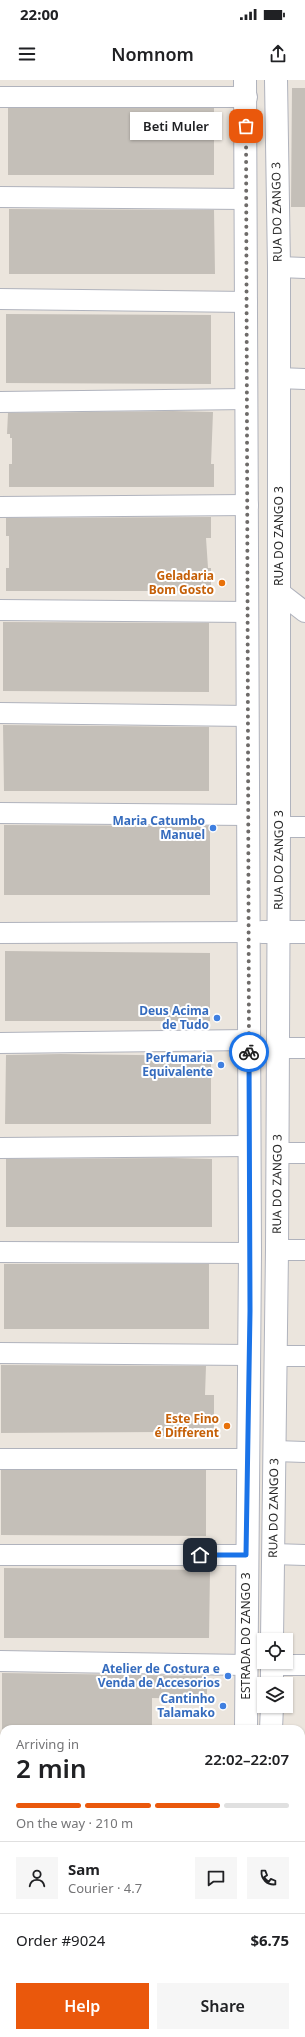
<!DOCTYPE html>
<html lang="en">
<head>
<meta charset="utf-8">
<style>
	body { margin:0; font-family:"Noto Sans",sans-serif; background:#f6f6f6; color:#202124; height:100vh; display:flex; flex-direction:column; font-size:15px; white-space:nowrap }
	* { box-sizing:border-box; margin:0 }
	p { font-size:13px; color:#757577 }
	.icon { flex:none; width:22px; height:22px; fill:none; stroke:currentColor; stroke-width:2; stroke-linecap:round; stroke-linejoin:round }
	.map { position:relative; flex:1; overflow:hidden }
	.drawer { position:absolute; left:0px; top:1645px; width:305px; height:312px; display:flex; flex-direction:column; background:#fff; border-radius:12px 12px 0 0; box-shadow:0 1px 3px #0004 }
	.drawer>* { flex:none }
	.controls { position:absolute; left:257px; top:1553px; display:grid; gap:8px }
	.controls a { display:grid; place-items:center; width:36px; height:36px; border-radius:0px; background:#fff; box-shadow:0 1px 3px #0004; font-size:20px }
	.pin { position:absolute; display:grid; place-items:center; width:34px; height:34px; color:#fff; margin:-17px; border-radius:8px; box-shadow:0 2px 6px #0006 }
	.courier { position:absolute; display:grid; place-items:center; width:40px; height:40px; margin:-20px; border:3px solid #1a73e8; border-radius:50%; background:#fff; color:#222; box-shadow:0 1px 5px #0007 }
	.bubble { position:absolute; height:28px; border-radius:0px; background:#fff; box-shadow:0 1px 3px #0004; font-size:13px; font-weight:600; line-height:28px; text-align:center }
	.headline em { font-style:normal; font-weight:600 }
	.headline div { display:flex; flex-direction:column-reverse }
	.headline { display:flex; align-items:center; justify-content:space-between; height:68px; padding:0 16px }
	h1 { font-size:26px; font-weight:600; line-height:30px }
	.bar { display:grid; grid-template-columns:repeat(4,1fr); gap:6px 4px; align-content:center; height:48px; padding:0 16px }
	.bar i { height:5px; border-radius:3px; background:#e0e0e0 }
	.bar .active { background:#ea580c }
	.bar p { grid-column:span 4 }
	.line { display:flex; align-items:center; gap:10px; padding:0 16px; border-top:1px solid #e0e0e0 }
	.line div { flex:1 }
	.round { display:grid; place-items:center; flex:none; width:42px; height:42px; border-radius:0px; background:#f6f6f6 }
	.cta { display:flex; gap:8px; margin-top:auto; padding:8px 16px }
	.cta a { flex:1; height:46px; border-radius:0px; background:#ea580c; color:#fff; font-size:16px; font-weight:600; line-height:46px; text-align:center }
	.cta a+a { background:#f6f6f6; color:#202124 }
	.status { display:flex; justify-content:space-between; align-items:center; height:28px; padding:0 20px; background:#fff; direction:ltr }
	.status svg { height:11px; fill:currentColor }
	header { display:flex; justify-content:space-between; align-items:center; height:52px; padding:0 16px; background:#fff; font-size:18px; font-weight:600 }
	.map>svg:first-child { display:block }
	.building { fill:#c4bfb8 }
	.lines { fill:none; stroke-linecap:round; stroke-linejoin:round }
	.street-casing { stroke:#b0b3bd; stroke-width:22 }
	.secondary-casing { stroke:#b0b3bd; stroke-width:24 }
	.street { stroke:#fff; stroke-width:20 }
	.secondary { stroke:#fff; stroke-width:22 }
	.done { stroke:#6e6b69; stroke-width:4; stroke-dasharray:0 7.2 }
	.route { stroke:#1a73e8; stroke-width:5 }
	.food-dot { fill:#e8710a; stroke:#fff; stroke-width:1.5 }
	.shop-dot { fill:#3f7fe0; stroke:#fff; stroke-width:1.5 }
	.labels { text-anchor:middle; stroke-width:4; stroke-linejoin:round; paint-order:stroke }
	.street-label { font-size:12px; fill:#2a2a2a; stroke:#fff }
	.food-label { font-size:12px; font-weight:bold; fill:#c56008; stroke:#fff; text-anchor:end }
	.shop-label { font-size:12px; font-weight:bold; fill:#366cbe; stroke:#fff; text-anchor:end }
</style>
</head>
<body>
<div class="status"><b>22:00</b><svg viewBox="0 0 49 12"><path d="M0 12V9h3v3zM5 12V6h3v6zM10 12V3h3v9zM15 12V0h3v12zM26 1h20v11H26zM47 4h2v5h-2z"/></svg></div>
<header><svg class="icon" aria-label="menu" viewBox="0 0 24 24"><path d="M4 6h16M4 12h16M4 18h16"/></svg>Nomnom<svg class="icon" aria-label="share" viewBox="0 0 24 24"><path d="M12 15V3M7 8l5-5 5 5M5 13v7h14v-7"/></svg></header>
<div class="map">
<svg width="305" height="1957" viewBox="0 0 305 1957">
	<rect width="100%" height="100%" fill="#ebe5dd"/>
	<path class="building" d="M292,8H305V127H291Z
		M8,28H214V95H8Z
		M9,129L214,130L215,194H9Z
		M6,234L211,235V304L6,303Z
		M173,331L213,332L211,384H214V407H9V384H12V358H10V354H7L8,333Z
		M211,437V458H206L208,488H211V511H6V488H9V456H6V438Z
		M3,542L209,543V612L3,611Z
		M3,645L209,647V711H4Z
		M4,745L210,746V815H4Z
		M5,871L210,873V941H5Z
		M61,974L211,976V1044H5L6,975Z
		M172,1078L212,1079V1147H6V1079Z
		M4,1184H209V1249H4Z
		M1,1285L206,1286L205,1315H214V1356H160V1352L1,1353Z
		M1,1390H206V1456L1,1455Z
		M4,1488L210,1490L209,1558H4Z
		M2,1593L207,1596V1614H204V1619L152,1618V1649H2Z"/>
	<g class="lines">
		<defs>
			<path id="street" d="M0,17H247
				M0,117L246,119
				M279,187L305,188
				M0,219L247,222
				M278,298L305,299
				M0,322L247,319
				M0,427L248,425
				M279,512L305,532
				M0,530L248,532
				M0,633L248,636
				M0,733L249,735
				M279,747H305
				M0,853L248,852
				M0,963L249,960
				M277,968H305
				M0,1068L249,1066
				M278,1073H305
				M277,1170H305
				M0,1172L250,1173
				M0,1273L249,1275
				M275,1276H305
				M275,1371L305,1372
				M0,1379H248
				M273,1474L305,1475
				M0,1475H246
				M0,1581L246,1585
				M272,1585H305
				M301,1837H305
				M0,1839H4
				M0,1940L4,1941
				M301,1944H305"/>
			<g id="secondary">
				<path d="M245,0L250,1173L246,1649"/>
				<path d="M262,852H305"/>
				<path id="s1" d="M272,1560L277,1170L279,747V187L276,0"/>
				<path d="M272,1604V1582"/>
				<path d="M271,1649L272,1626"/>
				<path d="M0,1699H4"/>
				<path d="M301,1699H305"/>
				<path d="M301,1730H305"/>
				<path d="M0,1733H4"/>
				<path d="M244,1957V1953"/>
				<path d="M270,1957V1953"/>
			</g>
		</defs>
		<use href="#street" class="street-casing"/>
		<use href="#secondary" class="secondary-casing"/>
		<use href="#street" class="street"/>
		<use href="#secondary" class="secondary"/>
	</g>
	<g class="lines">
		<path class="done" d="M246,46L249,972"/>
		<path class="route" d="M200,1475H246L250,1231L249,972"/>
	</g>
	<g class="food-dot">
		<circle cx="222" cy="503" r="4"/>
		<circle cx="227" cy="1346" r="4"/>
	</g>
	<g class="shop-dot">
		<circle cx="213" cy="748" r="4"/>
		<circle cx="217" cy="938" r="4"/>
		<circle cx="221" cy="985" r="4"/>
		<circle cx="228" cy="1596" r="4"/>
		<circle cx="223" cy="1626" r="4"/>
	</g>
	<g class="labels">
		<g class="street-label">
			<text transform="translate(277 132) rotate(-91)" y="4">RUA DO ZANGO 3</text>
			<text transform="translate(279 456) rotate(-90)" y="4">RUA DO ZANGO 3</text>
			<text dy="4" stroke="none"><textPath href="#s1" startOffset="780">RUA DO ZANGO 3</textPath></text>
			<text dy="4" stroke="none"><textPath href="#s1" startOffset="456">RUA DO ZANGO 3</textPath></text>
			<text dy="4" stroke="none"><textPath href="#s1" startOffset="132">RUA DO ZANGO 3</textPath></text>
			<text transform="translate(246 1556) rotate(-90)" y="4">ESTRADA DO ZANGO 3</text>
		</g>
		<g class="food-label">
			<text x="214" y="500">Geladaria<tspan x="214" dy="14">Bom Gosto</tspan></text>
			<text x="219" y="1343">Este Fino<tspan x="219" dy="14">é Different</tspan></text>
		</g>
		<g class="shop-label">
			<text x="205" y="745">Maria Catumbo<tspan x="205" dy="14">Manuel</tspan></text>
			<text x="209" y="935">Deus Acima<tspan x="209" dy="14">de Tudo</tspan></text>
			<text x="213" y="982">Perfumaria<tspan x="213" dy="14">Equivalente</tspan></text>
			<text x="220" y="1593">Atelier de Costura e<tspan x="220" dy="14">Venda de Accesorios</tspan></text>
			<text x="215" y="1623">Cantinho<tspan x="215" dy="14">Talamako</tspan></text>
		</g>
	</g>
</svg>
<div class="controls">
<a><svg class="icon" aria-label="locate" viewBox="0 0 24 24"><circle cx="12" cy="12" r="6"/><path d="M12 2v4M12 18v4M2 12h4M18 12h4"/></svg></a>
<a><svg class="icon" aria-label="layers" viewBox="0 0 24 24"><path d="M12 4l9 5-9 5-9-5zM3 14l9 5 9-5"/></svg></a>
</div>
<div class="pin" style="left:246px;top:46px;background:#ea580c"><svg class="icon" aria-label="bag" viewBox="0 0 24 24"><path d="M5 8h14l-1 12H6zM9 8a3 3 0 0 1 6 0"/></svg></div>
<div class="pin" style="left:200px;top:1475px;background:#1f2937"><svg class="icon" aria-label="home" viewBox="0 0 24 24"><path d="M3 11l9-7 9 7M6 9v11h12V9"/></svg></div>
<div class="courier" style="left:249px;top:972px"><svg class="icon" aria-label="bike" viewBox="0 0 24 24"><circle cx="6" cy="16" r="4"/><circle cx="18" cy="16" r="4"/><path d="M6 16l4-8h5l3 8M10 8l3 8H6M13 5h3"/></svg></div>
<div class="bubble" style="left:130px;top:32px;width:92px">Beti Muler</div>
<section class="drawer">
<div class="headline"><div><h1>2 min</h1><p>Arriving in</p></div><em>22:02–22:07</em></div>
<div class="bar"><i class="active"></i><i class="active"></i><i class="active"></i><i></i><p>On the way · 210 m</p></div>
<div class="line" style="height:72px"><a class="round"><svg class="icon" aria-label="person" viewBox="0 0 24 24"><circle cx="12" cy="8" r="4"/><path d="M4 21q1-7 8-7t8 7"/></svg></a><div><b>Sam</b><p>Courier · 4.7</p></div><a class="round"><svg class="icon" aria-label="chat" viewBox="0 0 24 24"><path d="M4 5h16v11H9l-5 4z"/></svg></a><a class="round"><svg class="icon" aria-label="phone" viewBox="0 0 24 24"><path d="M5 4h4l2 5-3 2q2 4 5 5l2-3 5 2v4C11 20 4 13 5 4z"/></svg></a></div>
<div class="line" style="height:52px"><div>Order #9024</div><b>$6.75</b></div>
<div class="cta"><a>Help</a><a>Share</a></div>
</section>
</div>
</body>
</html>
